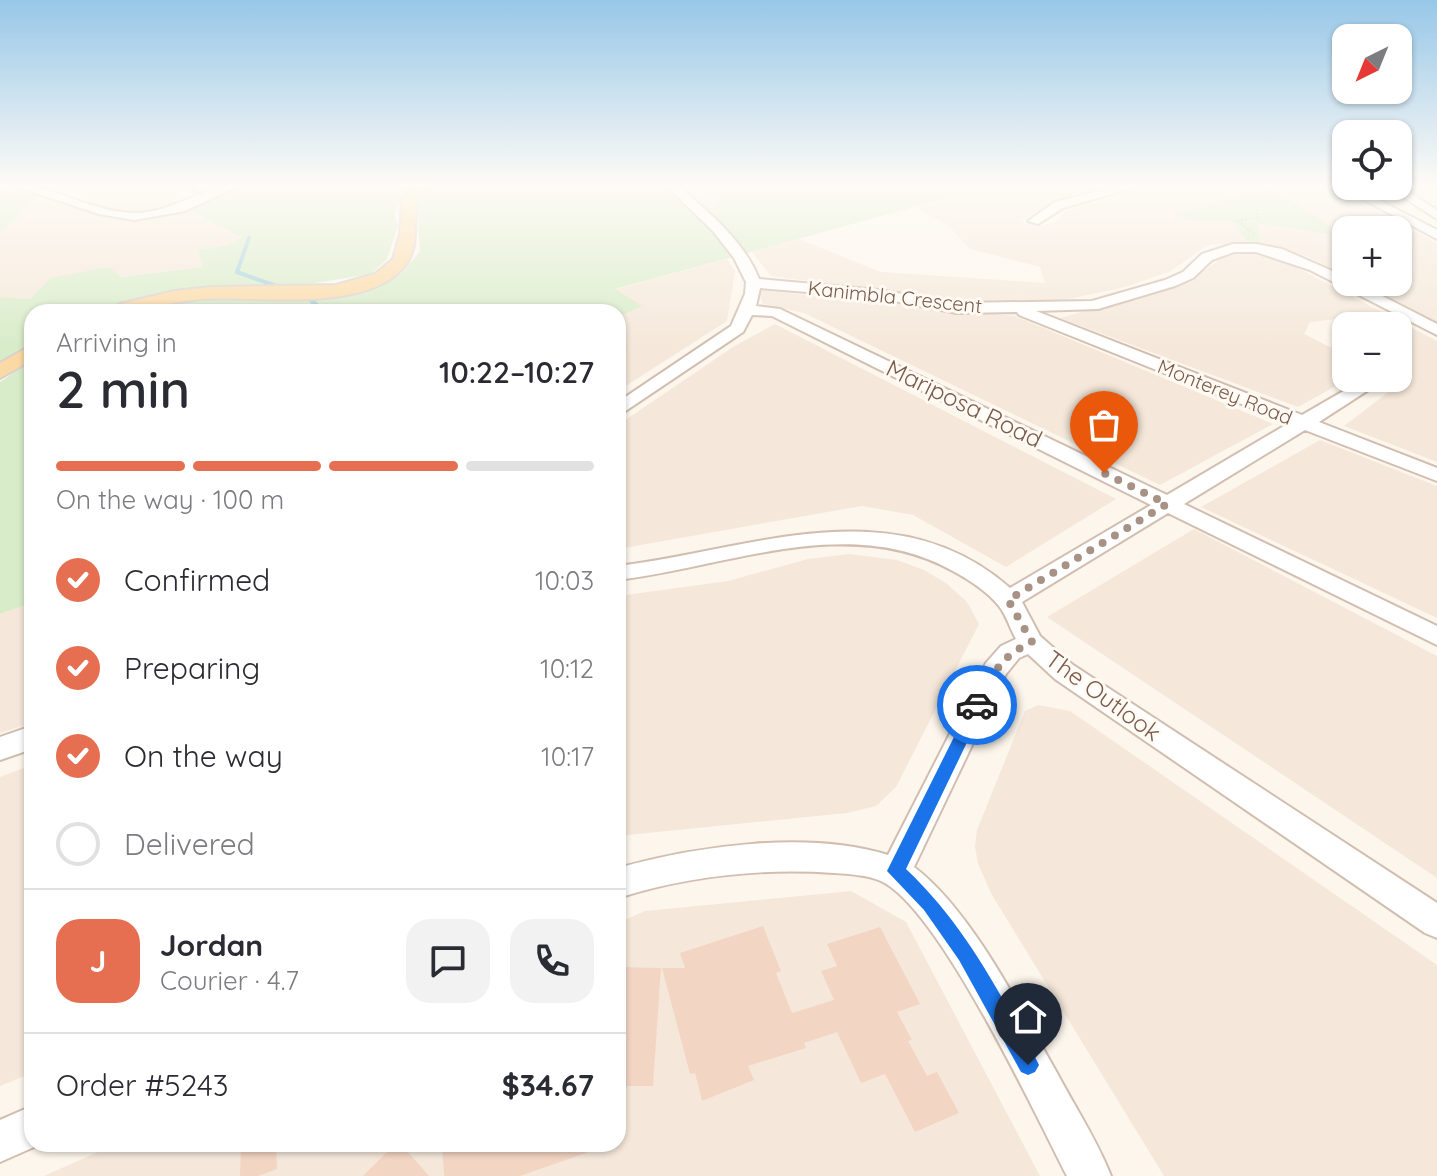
<!DOCTYPE html>
<html lang="en">
<head>
<meta charset="utf-8">
<style>
	body { margin:0; font-family:Quicksand,sans-serif; background:#f2f2f3; color:#2b2b33; height:100vh; display:flex; flex-direction:column; font-size:30px; white-space:nowrap }
	* { box-sizing:border-box; margin:0 }
	p { font-size:26px; color:#7c7c81 }
	.icon { flex:none; width:44px; height:44px; fill:none; stroke:currentColor; stroke-width:2; stroke-linecap:round; stroke-linejoin:round }
	.map { position:relative; flex:1; overflow:hidden }
	.details { position:absolute; left:24px; top:304px; width:602px; height:848px; display:flex; flex-direction:column; background:#fff; border-radius:24px; box-shadow:0 2px 6px #0004 }
	.details>* { flex:none }
	.needle { width:52px; rotate:223deg }
	.fabs { position:absolute; left:1332px; top:24px; display:grid; gap:16px }
	.fabs a { display:grid; place-items:center; width:80px; height:80px; border-radius:16px; background:#fff; box-shadow:0 2px 6px #0004; font-size:40px }
	.pin { position:absolute; display:grid; place-items:center; width:68px; height:68px; color:#fff; margin:-82px -34px; border-radius:50% 50% 50% 0; rotate:-45deg; box-shadow:0 0 8px #0007 }
	.pin .icon { rotate:45deg }
	.courier { position:absolute; display:grid; place-items:center; width:80px; height:80px; margin:-40px; border:6px solid #1a73e8; border-radius:50%; background:#fff; color:#222; box-shadow:0 2px 10px #0007 }
	.head em { font-style:normal; font-weight:600 }
	.head div { display:flex; flex-direction:column-reverse }
	.head { display:flex; align-items:center; justify-content:space-between; height:136px; padding:0 32px }
	h1 { font-size:52px; font-weight:600; line-height:60px }
	.bar { display:grid; grid-template-columns:repeat(4,1fr); gap:12px 8px; align-content:center; height:96px; padding:0 32px }
	.bar i { height:10px; border-radius:6px; background:#e1e1e2 }
	.bar .active { background:#e76f51 }
	.bar p { grid-column:span 4 }
	.line { display:flex; align-items:center; gap:20px; padding:0 32px; border-top:2px solid #e1e1e2 }
	.line div { flex:1 }
	.round { display:grid; place-items:center; flex:none; width:84px; height:84px; border-radius:24px; background:#f2f2f3 }
	ol { padding:0 32px; list-style:none }
	li { display:flex; align-items:center; gap:24px; height:88px }
	li p { margin-inline-start:auto }
	li .icon { padding:8px; border-radius:50%; background:#e76f51; color:#fff; stroke-width:4 }
	li:last-child { color:#7c7c81 }
	li i { width:44px; height:44px; border:4px solid #e1e1e2; border-radius:50% }
	.map>svg:first-child { display:block }
	.residential { fill:#f5e8da }
	.industrial { fill:#efe9e4 }
	.green { fill:#d8ecc9 }
	.lines { fill:none; stroke-linecap:round; stroke-linejoin:round }
	.stream-far1 { stroke:#a5d3da; stroke-width:4 }
	.stream { stroke:#a5d3da; stroke-width:5 }
	.building { fill:#f3d5c3 }
	.minor-casing { stroke:#d1beb0; stroke-width:4 }
	.major-casing { stroke:#dad1cd; stroke-width:4 }
	.path { stroke:#d9b8a5; stroke-width:2; stroke-dasharray:1 3; stroke-linecap:butt }
	.minor { fill:#fff; fill-rule:evenodd }
	.major { fill:#fbd9a5; fill-rule:evenodd }
	.route { fill:#1a73e8 }
	.done { stroke:#a89285; stroke-width:8; stroke-dasharray:0 14.4 }
	.labels { text-anchor:middle; stroke-width:6; stroke-linejoin:round; paint-order:stroke }
	.far-street-label { font-size:20px; fill:#7a5c4d; stroke:#fffaf3 }
	.street-label { font-size:24px; fill:#7a5c4d; stroke:#fffaf3 }
</style>
</head>
<body>
<div class="map">
<svg width="1437" height="1176" viewBox="0 0 1437 1176">
	<rect width="100%" height="100%" fill="#fdf6ec"/>
	<path class="residential" d="M81,183H171L168,189L181,204L153,212L128,214L92,204L85,198Z
		M1000,183H1131L1057,200L1020,221L1036,227L1056,222L1066,211L1160,183L1265,186L1201,208L1187,220H1231L1248,243L1208,245L1171,271L1125,287L1064,300L962,301L771,276L752,252L799,239L881,272L1045,283L1040,267L970,249L949,226L915,207Z
		M1263,183H1327L1437,243V323L1357,282H1398V230H1346V276L1306,256L1260,244L1259,223L1343,236Z
		M39,195L107,218H153L190,209L235,223L240,238L227,245L198,250L203,267L120,277L51,278L30,299L0,297V233Z
		M1244,251L1269,254L1286,262L1437,341V462L1344,426L1395,387L1406,363L1398,357V326H1350L1337,319L1310,322L1304,334L1346,355V378H1350L1298,407L1060,318L1187,283L1222,258Z
		M727,259L735,271L727,321L618,391V317L641,306L613,290Z
		M758,290L1015,316L1273,424L1160,485L804,313L763,304Z
		M775,324L1116,499L1006,567L913,515L862,506L618,549V425L733,347Z
		M1320,440L1437,486V618L1201,507Z
		M1194,529L1437,656V878L1047,617Z
		M849,554L897,560L924,570L946,583L967,602L979,624L896,787L876,806L847,813L618,836V596L728,581L808,559Z
		M32,603V723L0,733V614Z
		M1038,705L1070,711L1437,965V1176H1164L992,895L978,864L975,847L977,830L1025,711Z
		M32,765V1073L0,1086V777Z
		M851,891L906,922L1040,1176H44L116,1144H618V923L645,911Z"/>
	<path class="industrial" d="M656,183H744L746,208L652,209Z"/>
	<path class="green" d="M249,183H415L398,204L395,215L398,226L387,259L371,274L278,289L203,288L153,294L101,312H32V345L0,364V297L30,299L51,278L109,267L121,277L203,267L198,250L227,245L242,237L189,210Z
		M431,183H658L686,208H699L733,257L615,289L642,306L618,317V312H131L181,300L231,297L296,301L359,290L383,283L401,274L420,251L417,202Z
		M744,183H1000L744,254L708,208H715L716,203Z
		M1256,183L1269,185L1346,237L1259,223L1260,244L1248,243L1231,220H1187L1174,213L1201,208L1263,186Z
		M0,187L39,195L0,233Z
		M32,360V603L0,614V382Z"/>
	<g class="lines">
		<path class="stream-far1" d="M190,183L201,199
			M249,238L237,272L282,288"/>
		<path class="stream" d="M309,298L323,312"/>
	</g>
	<path class="building" d="M763,926L781,971L776,973L792,1013L834,1000L821,971L837,966L827,944L880,927L920,1004L897,1012L912,1040L908,1041L927,1076L937,1072L959,1113L915,1132L885,1074L861,1083L837,1032L804,1043L806,1048L748,1066L754,1080L702,1101L695,1073L690,1074L662,968H685L680,953Z
		M618,967L661,968L653,1086H618Z
		M241,1144H276L277,1169L258,1176H240Z
		M395,1144H401L429,1176H363Z
		M442,1144H602L603,1147L520,1176H444Z"/>
	<g class="lines">
		<defs>
			<path id="minor" d="M6,183C50,183 88,211 132,213C174,214 206,183 245,183L185,211L134,220L99,214Z
				M663,183H675C706,210 744,240 759,279L878,290L957,303L1092,301L1165,280L1183,272L1202,254L1233,244H1256L1282,249L1346,277V282H1355L1437,324V335L1310,270L1256,252H1234L1212,260L1193,278L1175,286L1098,309L1036,311L1302,415L1366,378H1387L1319,422L1437,468V481L1305,430L1184,504L1437,626V645L1168,513L1022,602L1040,636L1073,665L1437,903V938L1425,933L1055,679L1028,654L1019,658L1006,674L914,867C972,911 1021,1010 1057,1073C1075,1107 1097,1140 1111,1176H1067C1035,1114 939,908 881,881C867,875 849,874 834,873C761,868 687,876 618,898V868C697,846 808,830 888,855L986,663L1001,646L1016,639C1010,629 1007,616 999,606C987,591 968,579 951,570C847,513 727,567 618,580V566C750,550 894,486 1010,588L1151,505L772,316L752,315L743,332L618,416V402L731,326L745,294L746,282L734,258L713,231ZM760,288L878,298L957,313L1017,312L1019,315L1289,423L1167,495L780,309L756,306Z
				M1130,183H1150L1063,208L1038,224L1028,221L1055,202Z
				M1346,183L1437,230V239L1342,188V184Z
				M1398,185L1437,210V219L1386,186Z
				M32,726V749L0,760V737Z
				M32,1106V1144H41L0,1162V1120Z"/>
			<path id="major" d="M416,183H431C426,189 418,196 417,203C413,225 420,248 404,267C364,314 258,295 202,299C169,302 139,312 105,312L120,304L174,291L211,287L336,285L375,274L393,259L400,234L402,199Z
				M32,345V360L0,378V363Z"/>
		</defs>
		<use href="#minor" class="minor-casing"/>
		<use href="#major" class="major-casing"/>
		<path class="path" d="M1254,234L1238,221L1258,217L1255,197L1264,194L1268,186L1258,183"/>
		<use href="#minor" class="minor"/>
		<use href="#major" class="major"/>
	</g>
	<linearGradient id="sky" x2="0" y2="1"><stop stop-color="#97c7e8"/><stop offset="0.53" stop-color="#fefbf6"/><stop offset="1" stop-color="#fefbf6" stop-opacity="0"/></linearGradient>
	<rect width="1437" height="348" fill="url(#sky)"/>
	<path class="route" d="M977,700L985,705L906,869C965,925 996,987 1035,1057L1039,1065L1035,1072L1028,1075L1021,1072L959,960L924,910L887,871L970,705Z"/>
	<g class="lines">
		<path class="done" d="M977,705C993,674 999,657 1032,642L1008,600L1167,504L1104,473"/>
	</g>
	<g class="labels">
		<g class="far-street-label">
			<text transform="translate(895 297) rotate(6)" y="7">Kanimbla Crescent</text>
			<text transform="translate(1225 392) rotate(22)" y="7">Monterey Road</text>
		</g>
		<g class="street-label">
			<text transform="translate(964 404) rotate(26)" y="8">Mariposa Road</text>
			<text transform="translate(1103 696) rotate(36)" y="8">The Outlook</text>
		</g>
	</g>
</svg>
<div class="fabs">
<a><svg class="needle" viewBox="-14 -14 28 28"><path d="M0-13l5 13h-10z" fill="#e53935"/><path d="M0 13l5-13h-10z" fill="#7c7c81"/></svg></a>
<a><svg class="icon" aria-label="locate" viewBox="0 0 24 24"><circle cx="12" cy="12" r="6"/><path d="M12 2v4M12 18v4M2 12h4M18 12h4"/></svg></a>
<a>+</a>
<a>−</a>
</div>
<div class="pin" style="left:1104px;top:473px;background:#ea580c"><svg class="icon" aria-label="bag" viewBox="0 0 24 24"><path d="M5 8h14l-1 12H6zM9 8a3 3 0 0 1 6 0"/></svg></div>
<div class="pin" style="left:1028px;top:1065px;background:#1f2937"><svg class="icon" aria-label="home" viewBox="0 0 24 24"><path d="M3 11l9-7 9 7M6 9v11h12V9"/></svg></div>
<div class="courier" style="left:977px;top:705px"><svg class="icon" aria-label="car" viewBox="0 0 24 24"><path d="M5 17H2v-5l4-1 3-4h7l3 4 3 1v5h-3M9 17h6M6 11h13"/><circle cx="7" cy="17" r="2"/><circle cx="17" cy="17" r="2"/></svg></div>
<section class="details">
<div class="head"><div><h1>2 min</h1><p>Arriving in</p></div><em>10:22–10:27</em></div>
<div class="bar"><i class="active"></i><i class="active"></i><i class="active"></i><i></i><p>On the way · 100 m</p></div>
<ol>
<li><svg class="icon" aria-label="check" viewBox="0 0 24 24"><path d="M5 12l5 5 9-10"/></svg>Confirmed<p>10:03</p></li>
<li><svg class="icon" aria-label="check" viewBox="0 0 24 24"><path d="M5 12l5 5 9-10"/></svg>Preparing<p>10:12</p></li>
<li><svg class="icon" aria-label="check" viewBox="0 0 24 24"><path d="M5 12l5 5 9-10"/></svg>On the way<p>10:17</p></li>
<li><i></i>Delivered</li>
</ol>
<div class="line" style="height:144px"><b class="round" style="background:#e76f51;color:#fff">J</b><div><b>Jordan</b><p>Courier · 4.7</p></div><a class="round"><svg class="icon" aria-label="chat" viewBox="0 0 24 24"><path d="M4 5h16v11H9l-5 4z"/></svg></a><a class="round"><svg class="icon" aria-label="phone" viewBox="0 0 24 24"><path d="M5 4h4l2 5-3 2q2 4 5 5l2-3 5 2v4C11 20 4 13 5 4z"/></svg></a></div>
<div class="line" style="height:104px"><div>Order #5243</div><b>$34.67</b></div>
</section>
</div>
</body>
</html>
